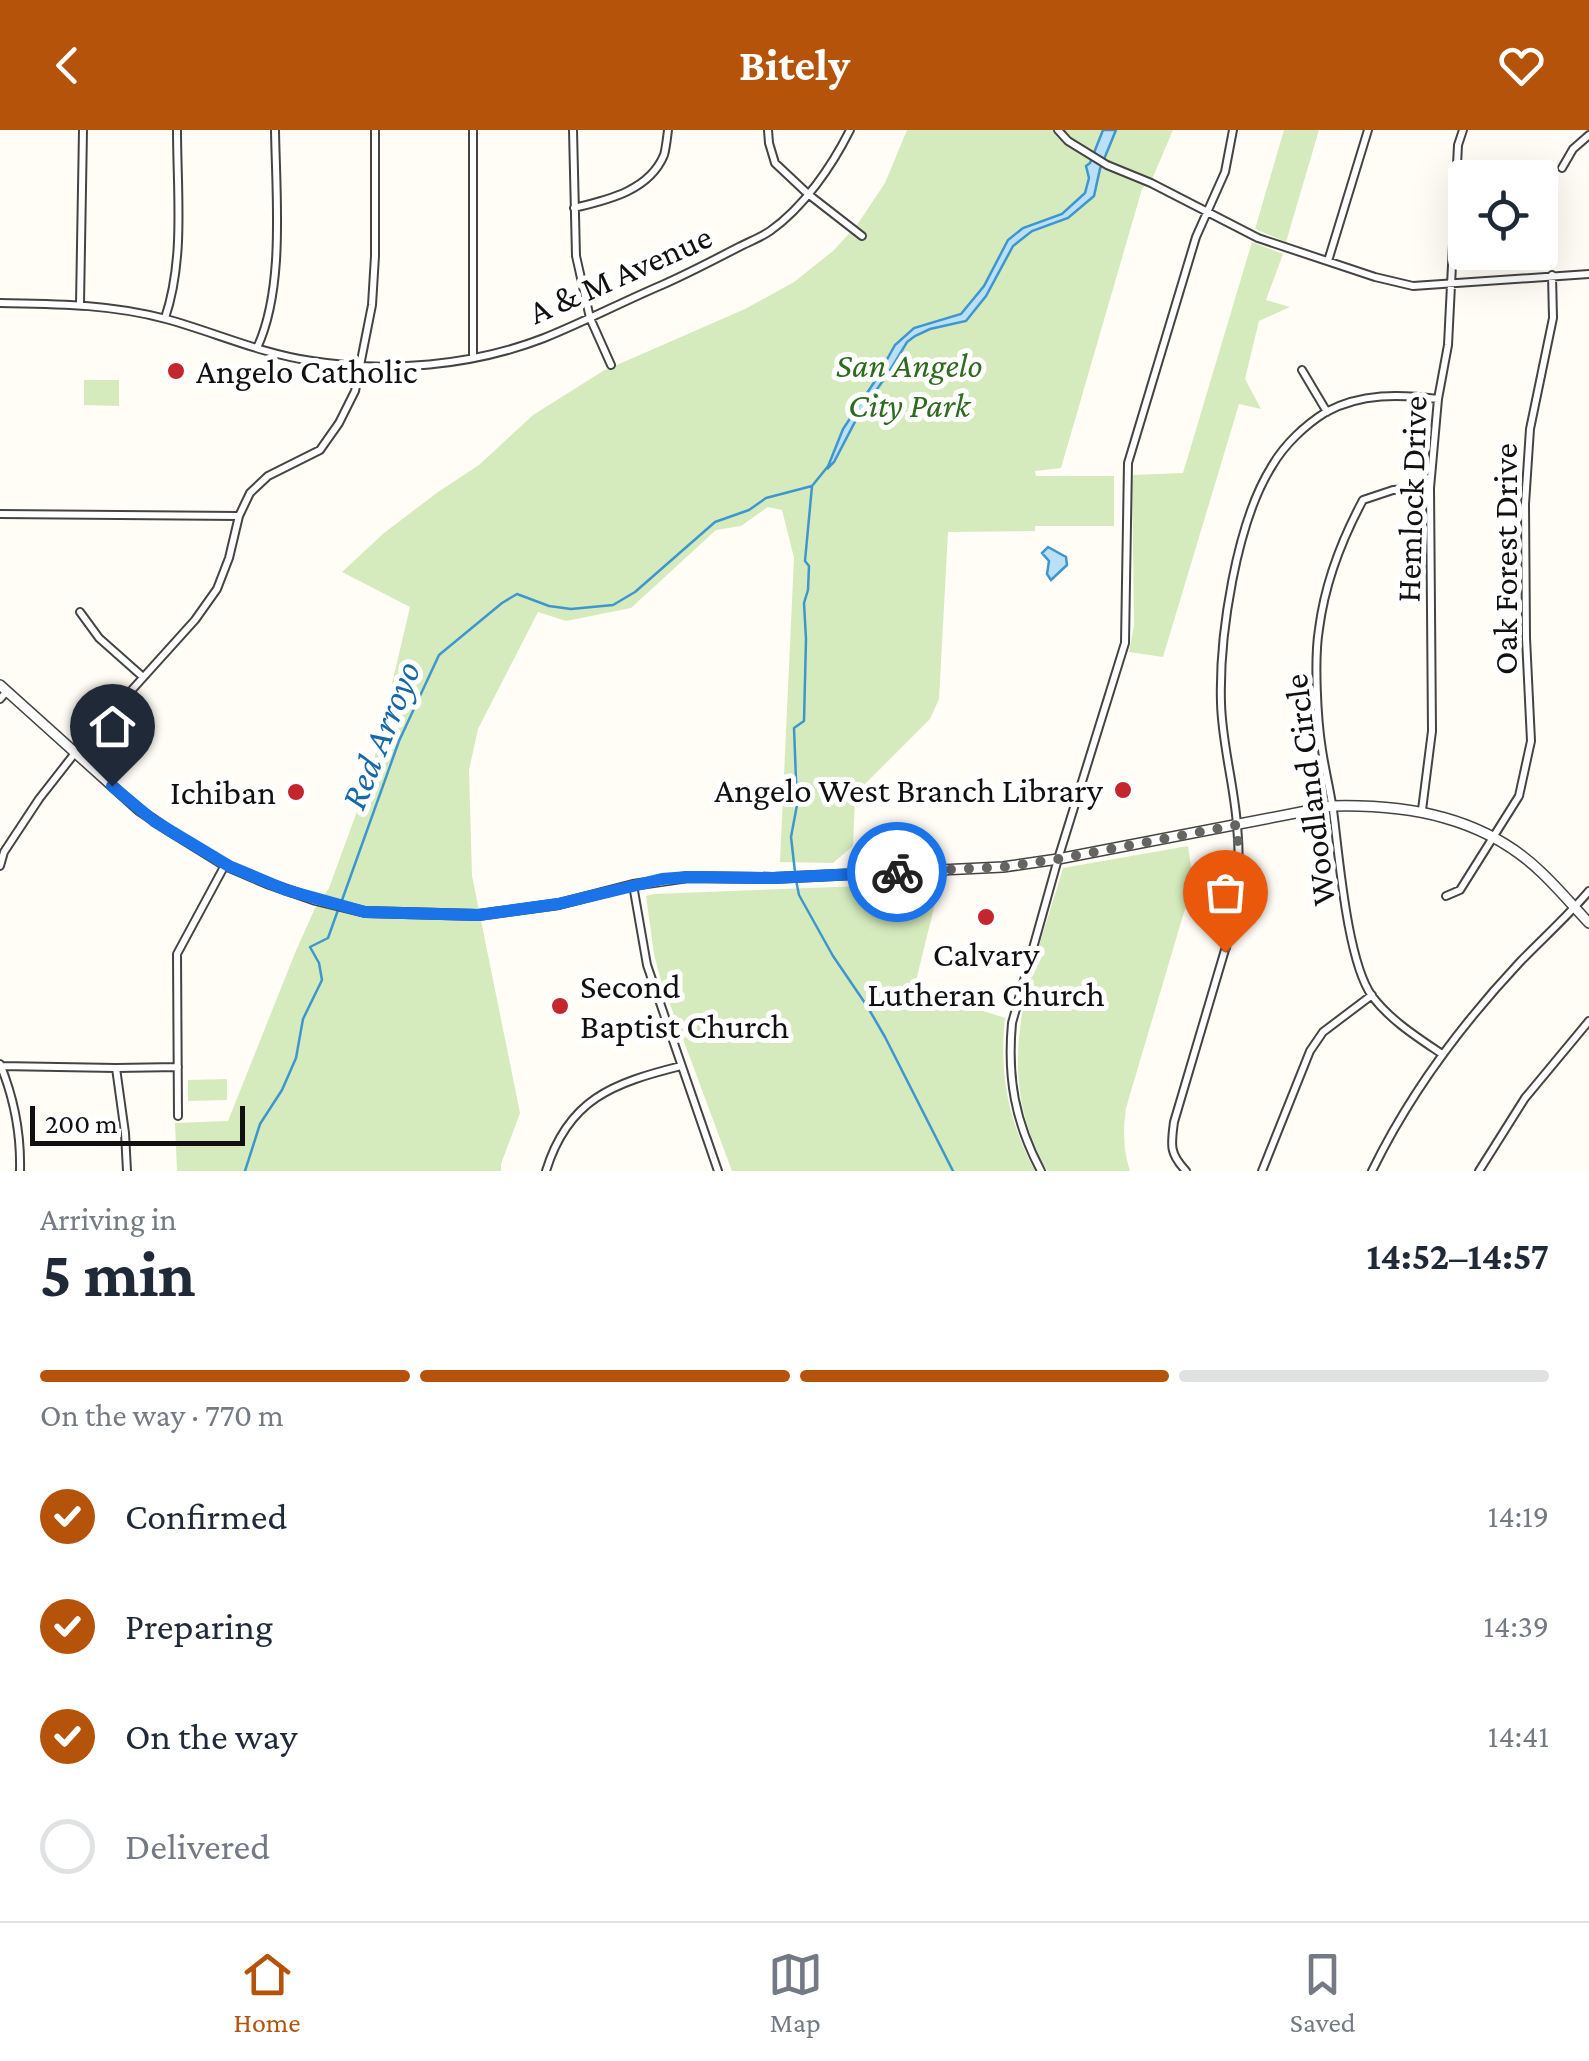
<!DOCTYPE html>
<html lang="en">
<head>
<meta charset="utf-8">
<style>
	body { margin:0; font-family:"Crimson Pro",serif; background:#f2f2f3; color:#1f2937; height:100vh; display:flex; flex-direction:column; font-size:38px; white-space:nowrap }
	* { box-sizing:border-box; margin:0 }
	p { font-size:32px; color:#747a83 }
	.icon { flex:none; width:55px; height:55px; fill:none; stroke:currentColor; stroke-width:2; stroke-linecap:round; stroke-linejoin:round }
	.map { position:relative; height:1041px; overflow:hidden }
	.side { display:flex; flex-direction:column; background:#fff; flex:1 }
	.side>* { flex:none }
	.tools { position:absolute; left:1448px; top:30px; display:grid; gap:20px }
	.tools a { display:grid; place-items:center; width:110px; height:110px; border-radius:10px; background:#fff; box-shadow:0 10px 40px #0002; font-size:50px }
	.scale { position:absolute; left:30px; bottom:25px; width:215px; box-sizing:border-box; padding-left:10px; border:5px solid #111; border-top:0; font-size:28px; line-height:35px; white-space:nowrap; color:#111; -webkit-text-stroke:8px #fff; paint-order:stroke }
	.pin { position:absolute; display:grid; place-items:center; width:85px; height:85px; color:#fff; margin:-102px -42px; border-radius:50% 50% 50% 0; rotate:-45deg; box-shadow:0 0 10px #0007 }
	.pin .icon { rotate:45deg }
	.courier { position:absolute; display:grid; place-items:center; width:100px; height:100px; margin:-50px; border:8px solid #1a73e8; border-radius:50%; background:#fff; color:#222; box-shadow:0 2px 12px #0007 }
	.overview em { font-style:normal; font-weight:700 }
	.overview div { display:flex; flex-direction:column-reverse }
	.overview { display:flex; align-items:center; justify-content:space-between; height:170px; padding:0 40px }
	h1 { font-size:65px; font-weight:700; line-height:75px }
	.bar { display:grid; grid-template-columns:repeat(4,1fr); gap:15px 10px; align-content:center; height:120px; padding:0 40px }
	.bar i { height:12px; border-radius:8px; background:#e0e1e3 }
	.bar .active { background:#b45309 }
	.bar p { grid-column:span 4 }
	ol { padding:0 40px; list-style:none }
	li { display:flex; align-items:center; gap:30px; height:110px }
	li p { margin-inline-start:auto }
	li .icon { padding:10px; border-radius:50%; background:#b45309; color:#fff; stroke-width:4 }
	li:last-child { color:#747a83 }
	li i { width:55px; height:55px; border:5px solid #e0e1e3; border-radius:50% }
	header { display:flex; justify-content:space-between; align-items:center; height:130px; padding:0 40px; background:#b45309; color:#fff; font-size:45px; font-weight:700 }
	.menu { display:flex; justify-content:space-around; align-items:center; height:140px; border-top:2px solid #e0e1e3; background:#fff; font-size:28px; color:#747a83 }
	.menu a { display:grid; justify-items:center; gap:5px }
	.menu .active { color:#b45309 }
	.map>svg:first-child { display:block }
	.green { fill:#d5ebbd }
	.water { fill:#b9e0f7; stroke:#3f96cf; stroke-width:2.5 }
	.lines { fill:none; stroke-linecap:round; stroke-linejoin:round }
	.stream { stroke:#3f96cf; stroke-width:2.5 }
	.minor-casing { stroke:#444; stroke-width:10 }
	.tertiary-casing { stroke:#444; stroke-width:12 }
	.minor { stroke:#fff; stroke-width:6 }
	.tertiary { stroke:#fff; stroke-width:9 }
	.done { stroke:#646461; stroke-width:10; stroke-dasharray:0 18 }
	.route { stroke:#1a73e8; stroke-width:12 }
	.poi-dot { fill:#c4262e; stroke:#fff; stroke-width:4 }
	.labels { text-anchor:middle; stroke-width:10; stroke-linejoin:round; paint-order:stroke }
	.street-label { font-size:35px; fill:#111; stroke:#fff }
	.park-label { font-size:35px; font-style:italic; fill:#2f6b1f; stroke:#fff }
	.poi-label { font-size:35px; fill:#111; stroke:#fff; text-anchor:start }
	.water-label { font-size:38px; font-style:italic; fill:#1768a6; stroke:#fff }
</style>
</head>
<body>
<header><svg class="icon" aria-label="back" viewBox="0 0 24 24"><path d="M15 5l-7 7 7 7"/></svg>Bitely<svg class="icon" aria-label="heart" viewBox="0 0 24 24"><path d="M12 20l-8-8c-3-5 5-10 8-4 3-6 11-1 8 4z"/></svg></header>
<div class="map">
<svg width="1589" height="1041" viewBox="0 0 1589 1041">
	<rect width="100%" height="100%" fill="#fffdf5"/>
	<path class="green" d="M907,0H1173L1153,47L1142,59L1061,338L1035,341L1036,346H1114V396H1035V401L948,402L939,569L930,589L861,658L855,670L853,716L833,733L780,732L794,428L782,380L768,377L741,396L716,400L631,478L566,491L538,482L478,599L469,640L472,746L520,983L501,1034V1041H177L175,993L228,991L295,823L315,778L329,758L371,643L410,477L342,442L384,403L438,362L479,335L533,285L603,241L745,179L794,152L833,121L857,95L885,53Z
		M1284,0H1319L1286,112L1255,99Z
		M1252,112L1283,124L1266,170L1290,177L1259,191L1245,249L1261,279L1239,274L1163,527L1129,522L1134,495L1132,345L1183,343Z
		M84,250H119V276L84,275Z
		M1188,716L1192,743L1187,772L1126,978C1123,1001 1123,1019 1130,1041H1047C988,934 1032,845 1063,738Z
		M940,753L914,859L1005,888C999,945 1008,990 1035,1041H732L660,847L654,824L646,766L654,764Z
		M227,949V970L188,971V950Z"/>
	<path class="water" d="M1103,0H1116L1100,39L1094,66L1068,88L1032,101L1013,116L986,166L966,191L930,199L915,206L907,212L889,242L857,288L834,332L827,339L843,299L875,251L895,215L914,198L961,184L984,156L1008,110L1023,98L1062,84L1085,63L1089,48L1086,36L1090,33Z
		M1048,417L1066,427L1067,435L1051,450L1047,444L1049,431L1042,423Z"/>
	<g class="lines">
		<path class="stream" d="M795,742L791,707L797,675L794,598L804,591L806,509L804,473L808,460L809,436L805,431L812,356L829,335
			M796,750L799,765L833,826L867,876L885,907L953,1041
			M341,773L399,611L439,525L502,473L517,464L549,476L571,479L613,475L635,462L715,392L749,380L766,368L812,356
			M245,1041L260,994L282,960L296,928L303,889L322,850L319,833L310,817L328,808L338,780"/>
		<defs>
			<path id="minor" d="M473,0V228
				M573,0L576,126L590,188L611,235
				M768,0L769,13L775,33L808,64L862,106
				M1058,0L1068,11L1107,35L1151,53L1258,108L1375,147L1413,156L1589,144
				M1562,38L1573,19L1589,5
				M574,78C607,70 649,61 664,25C666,18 667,8 668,0
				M1328,131L1368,0
				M0,173C56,174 111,174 166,189C214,202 262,224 312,231C388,243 472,236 544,208C584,192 622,172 662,155C687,144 712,131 737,118C748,112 760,108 770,101C804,77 832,36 850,0
				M80,174L83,0
				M165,188C185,129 177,62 177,0
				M257,218C285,158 276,66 275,0
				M1302,240L1327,282
				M1430,358L1393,360L1363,370C1341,411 1325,452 1319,499C1314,529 1317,589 1322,620C1325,640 1330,660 1333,680C1339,726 1347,831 1372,866C1390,890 1417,907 1442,924
				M0,384L239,386
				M80,482L99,508L143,547
				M0,569L7,561
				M1422,680L1432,601L1430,358L1438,269L1448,215L1458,15L1463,0
				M0,736L4,722L39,669L75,623L195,490L217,459L229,428L239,386L250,363L268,346L320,320L339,293L355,261L372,175L375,126V0
				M633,755L647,835L718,1041
				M1446,766L1460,760L1519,666L1531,611L1526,508L1525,374L1530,299L1553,188L1552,145
				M0,934C14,968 21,1003 20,1041
				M0,936L116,938L178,937
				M116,938L125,1003L127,1041
				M178,986L177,824L225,735
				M546,1041C568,969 613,953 681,936
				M1041,1041C1015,992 1007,948 1012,893L1058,729L1125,513L1128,333L1196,107L1225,42L1233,0
				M1186,1041C1169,1023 1171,1015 1174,992L1235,786C1239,756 1240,726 1237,695C1234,654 1222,614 1221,573C1219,506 1236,393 1272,336C1284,315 1305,295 1326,282C1361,263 1400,264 1438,269
				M1262,1041L1310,921L1323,902L1372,865
				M1372,1041C1410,963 1460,896 1519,833C1542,809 1567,787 1589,761
				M1479,1041L1525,968L1589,891"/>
			<path id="tertiary" d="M0,555L139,680L170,701L225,735L267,753L316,770L365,782L479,785L559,774L633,755L688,747L773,748L1003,737L1058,729L1332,676C1408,674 1484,687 1541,742C1558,758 1573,776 1589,793"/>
		</defs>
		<use href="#minor" class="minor-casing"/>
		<use href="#tertiary" class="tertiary-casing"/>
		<use href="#minor" class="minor"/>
		<use href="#tertiary" class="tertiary"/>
	</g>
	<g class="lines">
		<path class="done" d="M897,742L1003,737L1058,729L1237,695L1240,754L1235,786L1225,822"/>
		<path class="route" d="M112,656L154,691L229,736L286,760L365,782L478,785L558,774L662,749L688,747L773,748L897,742"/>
	</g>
	<g class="poi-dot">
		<circle cx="176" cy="241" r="10"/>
		<circle cx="1123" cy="660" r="10"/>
		<circle cx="296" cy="662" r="10"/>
		<circle cx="986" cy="787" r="10"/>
		<circle cx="560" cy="876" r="10"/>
	</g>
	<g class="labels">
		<g class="street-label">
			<text transform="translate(620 144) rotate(-24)" y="12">A &amp; M Avenue</text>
			<text transform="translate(1411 369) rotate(-88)" y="12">Hemlock Drive</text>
			<text transform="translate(1505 429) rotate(-90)" y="12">Oak Forest Drive</text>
			<text transform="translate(1309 660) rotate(-97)" y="12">Woodland Circle</text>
		</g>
		<g class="park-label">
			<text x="909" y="247">San Angelo<tspan x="909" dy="40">City Park</tspan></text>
		</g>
		<g class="poi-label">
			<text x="196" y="253">Angelo Catholic</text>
			<text x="1103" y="672" text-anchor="end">Angelo West Branch Library</text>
			<text x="276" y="674" text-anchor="end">Ichiban</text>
			<text x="986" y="836" text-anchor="middle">Calvary<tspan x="986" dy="40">Lutheran Church</tspan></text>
			<text x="580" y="868">Second<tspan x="580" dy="40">Baptist Church</tspan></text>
		</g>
		<g class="water-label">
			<text transform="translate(380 605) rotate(-68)" y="13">Red Arroyo</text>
		</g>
	</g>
</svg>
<div class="tools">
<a><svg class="icon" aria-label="locate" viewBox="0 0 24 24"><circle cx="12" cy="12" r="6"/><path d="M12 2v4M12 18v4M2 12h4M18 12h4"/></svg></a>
</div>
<div class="scale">200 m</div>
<div class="pin" style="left:1225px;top:822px;background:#ea580c"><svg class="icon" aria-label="bag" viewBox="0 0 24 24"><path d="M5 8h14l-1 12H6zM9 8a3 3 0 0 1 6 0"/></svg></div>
<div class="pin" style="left:112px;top:656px;background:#1f2937"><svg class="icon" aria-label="home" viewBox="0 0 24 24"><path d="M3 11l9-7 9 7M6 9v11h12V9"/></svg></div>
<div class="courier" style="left:897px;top:742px"><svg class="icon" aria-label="bike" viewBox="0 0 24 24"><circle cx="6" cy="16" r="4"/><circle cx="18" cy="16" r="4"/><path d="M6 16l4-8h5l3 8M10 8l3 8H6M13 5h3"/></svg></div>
</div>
<section class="side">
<div class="overview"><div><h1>5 min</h1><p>Arriving in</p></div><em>14:52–14:57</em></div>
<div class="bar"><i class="active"></i><i class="active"></i><i class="active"></i><i></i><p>On the way · 770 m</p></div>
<ol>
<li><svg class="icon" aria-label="check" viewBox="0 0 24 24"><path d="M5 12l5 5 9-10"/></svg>Confirmed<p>14:19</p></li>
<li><svg class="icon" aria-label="check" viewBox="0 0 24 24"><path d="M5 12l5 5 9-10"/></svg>Preparing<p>14:39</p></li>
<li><svg class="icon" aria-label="check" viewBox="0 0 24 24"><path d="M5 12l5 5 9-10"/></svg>On the way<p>14:41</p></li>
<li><i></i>Delivered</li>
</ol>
</section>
<nav class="menu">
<a class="active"><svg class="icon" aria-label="home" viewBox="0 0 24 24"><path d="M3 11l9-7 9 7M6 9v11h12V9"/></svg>Home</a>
<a><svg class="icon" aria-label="map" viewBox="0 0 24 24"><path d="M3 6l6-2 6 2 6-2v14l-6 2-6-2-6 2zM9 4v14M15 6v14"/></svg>Map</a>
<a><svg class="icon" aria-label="saved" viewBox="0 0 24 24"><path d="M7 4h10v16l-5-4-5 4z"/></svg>Saved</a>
</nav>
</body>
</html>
